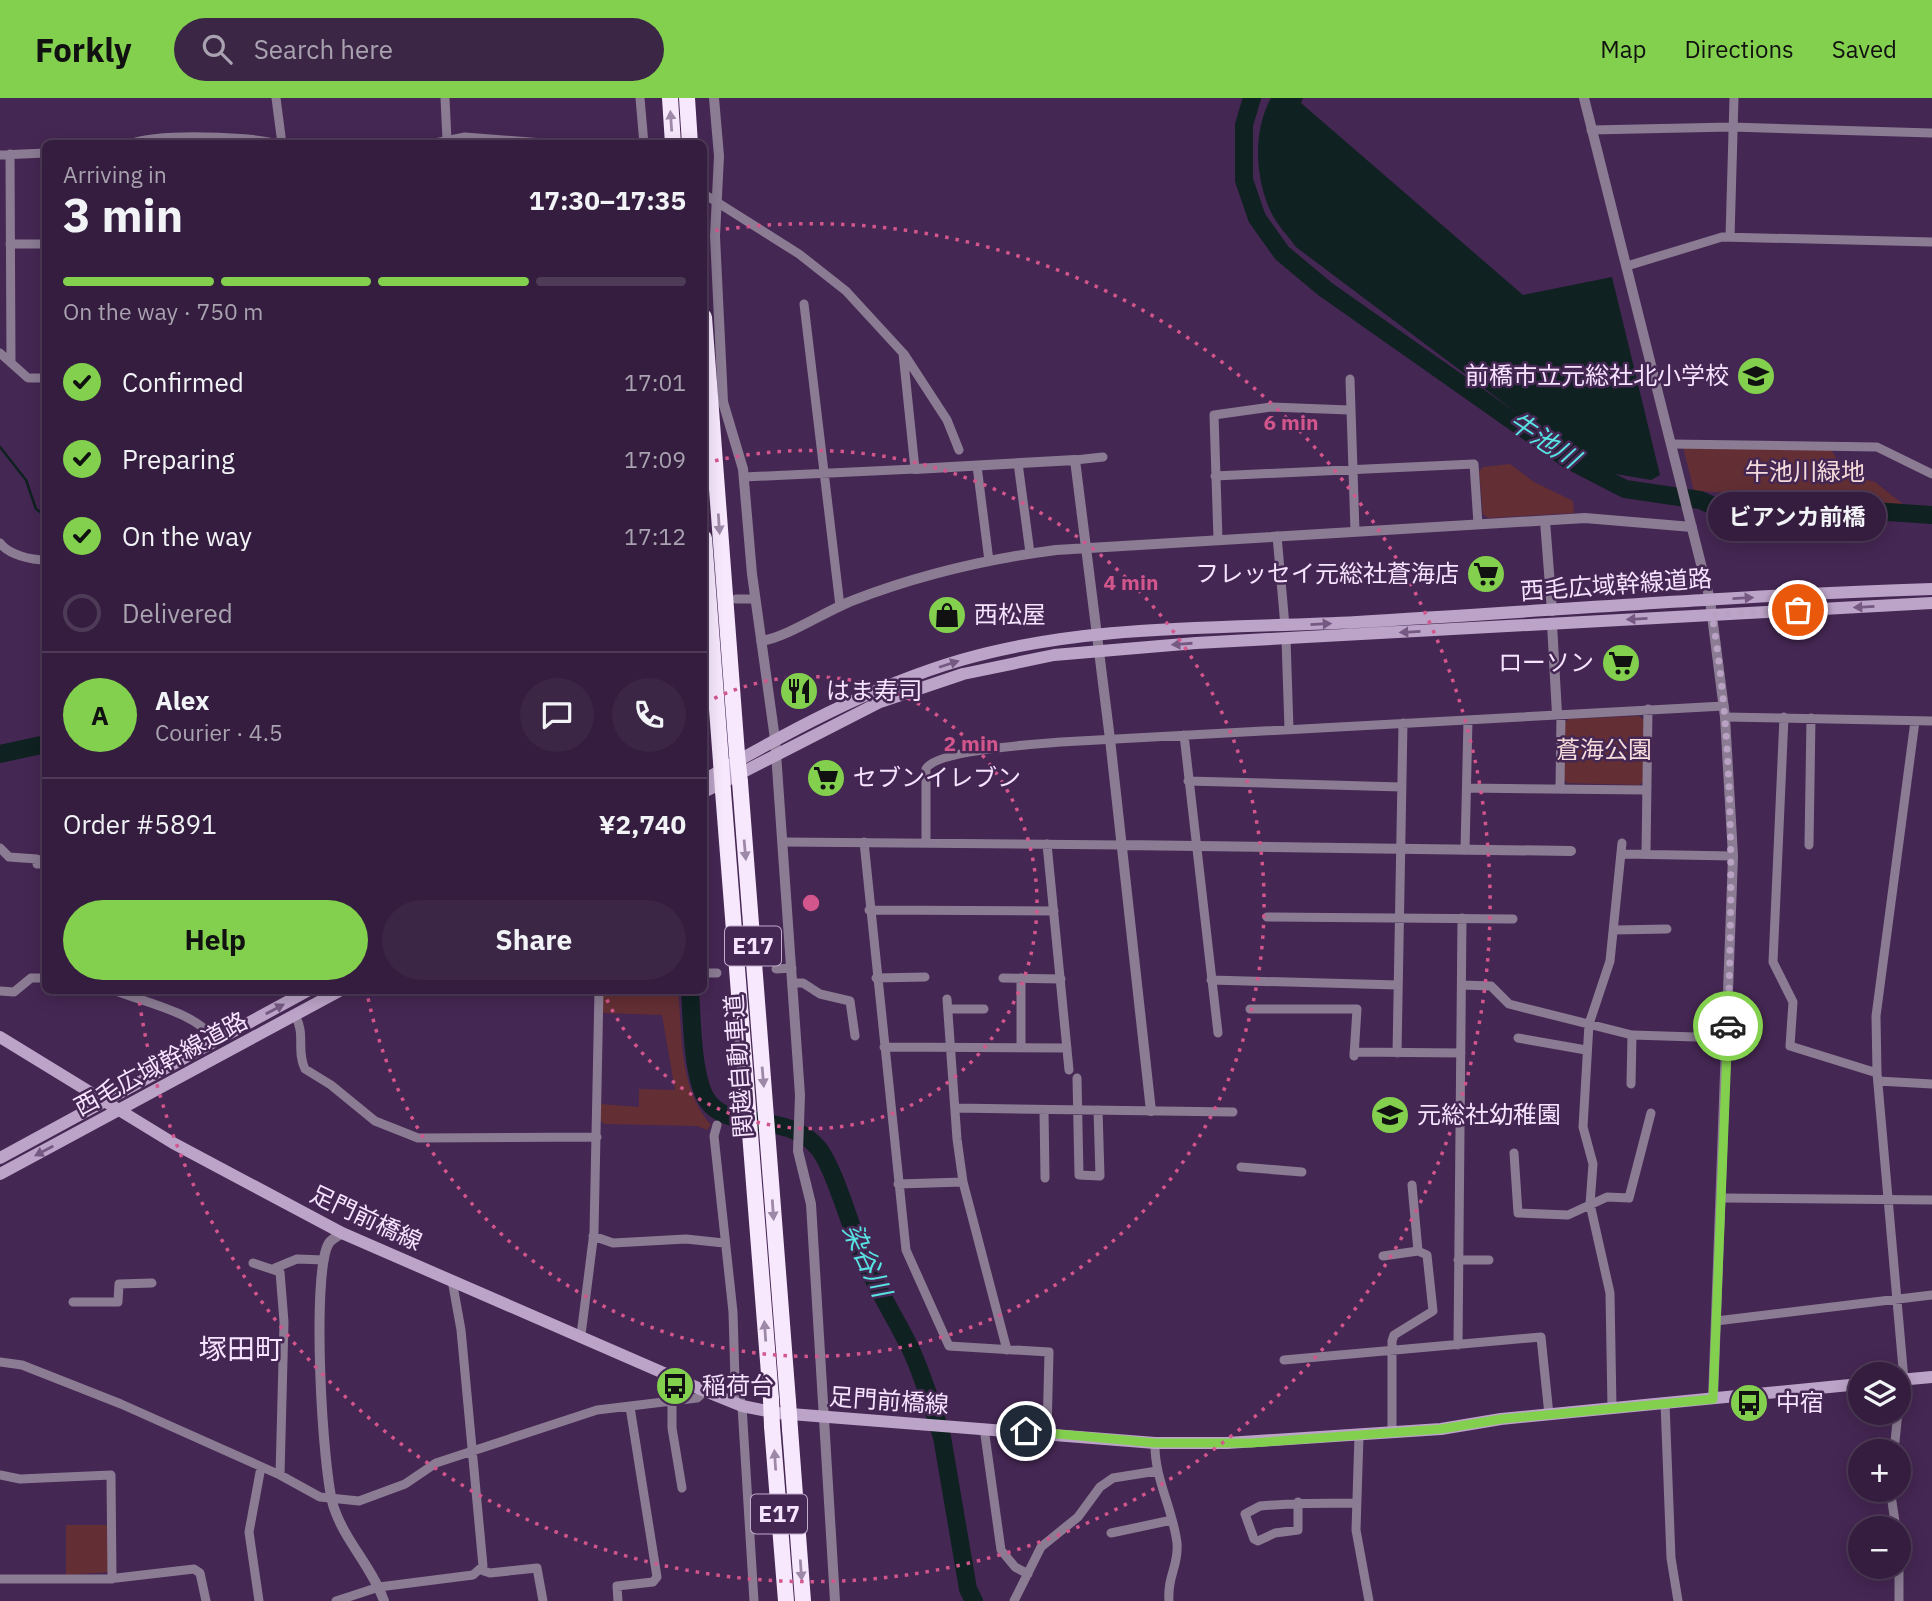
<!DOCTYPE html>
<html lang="en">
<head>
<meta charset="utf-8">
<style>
	body { margin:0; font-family:"IBM Plex Sans","Noto Sans JP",sans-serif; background:#3c2645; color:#f1f3f6; height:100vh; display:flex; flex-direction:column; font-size:26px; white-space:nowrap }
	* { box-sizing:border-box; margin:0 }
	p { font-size:23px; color:#a9a2b0 }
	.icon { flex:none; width:38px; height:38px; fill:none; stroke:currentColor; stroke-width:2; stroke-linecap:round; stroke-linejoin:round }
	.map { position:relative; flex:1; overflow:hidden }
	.side { position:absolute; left:42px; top:42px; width:665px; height:854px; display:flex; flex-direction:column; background:#341d3e; border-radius:10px; box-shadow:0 4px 18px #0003,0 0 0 2px #4e3b58 }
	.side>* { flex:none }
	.fabs { position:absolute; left:1848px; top:1264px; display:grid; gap:14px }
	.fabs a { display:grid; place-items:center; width:63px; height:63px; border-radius:50%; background:#341d3e; box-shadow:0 4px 18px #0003,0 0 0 2px #4e3b58; font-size:35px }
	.pin { position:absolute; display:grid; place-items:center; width:60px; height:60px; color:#fff; margin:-30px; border:4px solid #fff; border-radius:50%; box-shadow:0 2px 7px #0007 }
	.courier { position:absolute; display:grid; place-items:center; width:70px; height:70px; margin:-35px; border:5px solid #83d04e; border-radius:50%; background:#fff; color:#222; box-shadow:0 2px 9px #0007 }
	.bubble { position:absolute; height:49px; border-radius:24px; background:#341d3e; box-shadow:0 4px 18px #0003,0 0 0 2px #4e3b58; font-size:23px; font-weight:700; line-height:49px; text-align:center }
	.head em { font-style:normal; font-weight:700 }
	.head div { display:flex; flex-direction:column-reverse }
	.head { display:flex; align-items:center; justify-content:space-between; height:119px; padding:0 21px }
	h1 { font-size:46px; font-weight:700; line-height:52px }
	.bar { display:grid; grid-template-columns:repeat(4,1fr); gap:10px 7px; align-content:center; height:84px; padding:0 21px }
	.bar i { height:9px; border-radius:5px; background:#4e3b58 }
	.bar .selected { background:#83d04e }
	.bar p { grid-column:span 4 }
	.line { display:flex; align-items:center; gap:18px; padding:0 21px; border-top:2px solid #4e3b58 }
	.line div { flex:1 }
	.round { display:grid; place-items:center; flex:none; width:74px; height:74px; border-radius:37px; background:#3c2645 }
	ol { padding:0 21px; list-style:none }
	li { display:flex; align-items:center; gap:21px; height:77px }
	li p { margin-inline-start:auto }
	li .icon { padding:7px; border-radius:50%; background:#83d04e; color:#111; stroke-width:4 }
	li:last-child { color:#a9a2b0 }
	li i { width:38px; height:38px; border:4px solid #4e3b58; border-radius:50% }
	.cta { display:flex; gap:14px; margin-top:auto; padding:14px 21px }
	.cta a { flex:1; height:80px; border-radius:42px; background:#83d04e; color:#111; font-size:28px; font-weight:700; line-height:80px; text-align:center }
	.cta a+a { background:#3c2645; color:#f1f3f6 }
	header { display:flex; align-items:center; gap:42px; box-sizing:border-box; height:98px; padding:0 35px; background:#83d04e; color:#111 }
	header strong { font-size:33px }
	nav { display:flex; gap:38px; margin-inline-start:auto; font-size:24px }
	.search { width:490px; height:63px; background:#3c2645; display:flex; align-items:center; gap:18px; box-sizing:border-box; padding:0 24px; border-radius:38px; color:#a9a2b0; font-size:26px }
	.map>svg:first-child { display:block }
	.green { fill:#632f34 }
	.water { fill:#0f2121 }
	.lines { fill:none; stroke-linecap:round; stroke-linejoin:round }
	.stream { stroke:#0f2121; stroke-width:2.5 }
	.river { stroke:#0f2121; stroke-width:18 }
	.minor { stroke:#8b7c93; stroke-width:9 }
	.tertiary { stroke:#8b7c93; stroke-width:10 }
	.secondary { stroke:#bca4c8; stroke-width:12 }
	.motorway { stroke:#f7e8fe; stroke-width:16 }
	.motorway-bridge { stroke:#f7e8fe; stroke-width:16 }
	.oneway { fill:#9e88a8 }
	.oneway2 { fill:#755982 }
	.done { stroke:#b8a1c3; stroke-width:7; stroke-dasharray:0 12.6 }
	.route { stroke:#83d04e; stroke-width:9 }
	.ring { fill:none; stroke:#d2558c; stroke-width:3.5; stroke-dasharray:3.5 7 }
	.labels { text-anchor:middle; stroke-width:5; stroke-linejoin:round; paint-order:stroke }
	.shield { fill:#452753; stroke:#c1abcb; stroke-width:2 }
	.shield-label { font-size:23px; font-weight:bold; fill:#f6e3ff }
	.poi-label { font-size:24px; fill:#f6e3ff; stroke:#452753; text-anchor:start }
	.park-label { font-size:24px; fill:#f6dbdc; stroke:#452753 }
	.street-label { font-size:24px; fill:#f6e3ff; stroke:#452753 }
	.water-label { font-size:26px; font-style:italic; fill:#57e4e3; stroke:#452753 }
	.quarter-label { font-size:28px; fill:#f6e3ff; stroke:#452753 }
	.centre { fill:#d2558c; stroke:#452753; stroke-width:3.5 }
	.ring-label { font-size:21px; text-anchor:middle; font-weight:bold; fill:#d2558c; stroke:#452753; stroke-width:5; stroke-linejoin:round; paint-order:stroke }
</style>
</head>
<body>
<header>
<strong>Forkly</strong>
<div class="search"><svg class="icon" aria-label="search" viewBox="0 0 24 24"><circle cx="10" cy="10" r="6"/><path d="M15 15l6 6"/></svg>Search here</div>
<nav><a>Map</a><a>Directions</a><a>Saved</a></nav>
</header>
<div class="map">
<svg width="1932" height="1503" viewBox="0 0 1932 1503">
	<rect width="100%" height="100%" fill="#452753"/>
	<path class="green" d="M1683,349L1830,350L1841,368V375L1875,384L1903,406L1901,410L1859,401L1694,393Z
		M1510,366L1534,384L1573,403L1574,415L1488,420L1483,416L1479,373L1483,369Z
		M1639,618L1644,622L1643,684L1639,687L1567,685L1564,681V626L1568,621Z
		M603,893H678C683,941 678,988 711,1027L707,1032L697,1028L604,1026L600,1022V1006L639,1009V991L675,992L662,917L602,915Z
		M66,1427H108L109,1474L66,1477Z"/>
	<path class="water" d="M1271,0H1303L1301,5L1523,197L1612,179L1660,377L1651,382L1610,375L1569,354L1296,149C1289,139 1279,129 1273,118C1255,84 1252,34 1271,0Z"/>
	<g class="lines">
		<path class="stream" d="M0,349L26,382L36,411L46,418"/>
		<path class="river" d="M1252,0L1244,27V82L1257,120L1282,155L1325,191L1567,361L1625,391L1700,402L1716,409H1815L1932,417
			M0,656L46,646
			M690,892C692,921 692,979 707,1002C728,1035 787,1011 819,1051C834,1070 852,1133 863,1159C877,1192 897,1222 912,1254C924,1281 933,1310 942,1339L968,1491L974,1503"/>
		<path class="minor" d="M276,0L282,46
			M445,0L447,42
			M640,0L644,46
			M1591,32L1731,29L1932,35
			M130,46C157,35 249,38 278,46
			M430,46L465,39L556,46
			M10,56L11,265
			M0,57L46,55
			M704,96L799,156L846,193L903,255L915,371L744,379
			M1730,139L1734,0
			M10,146H46
			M1627,168L1722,139L1932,144
			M804,206L840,508
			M0,255L28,280H46
			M904,256L947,322L959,352
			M1350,281L1355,433
			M1671,346L1877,349L1932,376
			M1075,362L1103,359
			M1018,365L1030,455
			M977,368L989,463
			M1215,378L1474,366L1478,426
			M1277,438L1285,528
			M1218,441L1214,317L1271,309L1349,312
			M0,445C9,457 31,462 46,462
			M736,501H755
			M1286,541L1289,631
			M1725,619L1932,623
			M1784,619L1773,864L1793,904L1790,948L1877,975
			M1184,637L1218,935
			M1188,683L1401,689
			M1468,690L1646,692
			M1560,691L1561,617
			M783,744L1122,747
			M864,744L906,1152L949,1248L1049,1254L1047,1335
			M926,745V671C935,652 1038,646 1061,644L1724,608
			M1047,746L1069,972
			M1809,747L1811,620
			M0,750L9,759L37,761V766H46
			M1465,752L1468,622
			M1622,756L1733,758
			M1646,756L1648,611
			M869,812L1054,813
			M1267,819L1513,821
			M1614,832L1667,831
			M776,871L792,870
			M704,875H717
			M876,880L925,879
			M1003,880L1061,881
			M1211,882L1398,887
			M792,885H803L820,896L850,903L855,938
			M1462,887L1491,888L1509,906L1632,937L1728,940
			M114,892C145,905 196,914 216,943
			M0,893L14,894L31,880H46
			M947,901L957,1041L963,1084L1007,1252
			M948,911H984
			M1250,911H1357L1354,958
			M295,918C306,935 296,953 305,971L331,987L375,1023L418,1040L597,1039
			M1518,940L1586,952
			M884,949L1067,950
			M1021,950V880
			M1354,954L1461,955
			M1397,955L1403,625
			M1077,980L1079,1077L1100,1078L1098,1012
			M1878,983L1932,986
			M1631,986L1632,937
			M955,1010L1233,1014
			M1044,1012L1045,1080
			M717,1027L714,1038L733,1214L735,1282L742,1308L754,1503
			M1514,1055L1518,1115L1568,1117L1607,1099L1629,1100L1651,1015
			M1241,1069L1302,1074
			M898,1086L963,1084
			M1722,1100L1932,1102
			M593,1138L613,1145L686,1141L724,1145
			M1383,1158L1418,1153
			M1458,1162H1489
			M253,1165L280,1174L284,1224L280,1377
			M275,1170L297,1161L324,1162
			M73,1204H118L119,1186L152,1185
			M1716,1223L1932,1197
			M581,1237L594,1134L599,892
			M1458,1247L1462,820
			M1284,1262L1541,1239L1549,1317
			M0,1264L22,1267L121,1306L280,1377L320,1399L359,1403L405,1386L436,1365L597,1312L697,1300L705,1293
			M1904,1282L1877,975L1876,918L1915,623
			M672,1304V1330L682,1390
			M1665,1305L1671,1460L1678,1503
			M1612,1310L1610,1195L1590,1106L1593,1066L1583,1029L1589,926L1610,863L1622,745
			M984,1330L1001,1452L1015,1469L1028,1476
			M1392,1335V1243L1394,1237L1433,1213L1427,1157L1418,1153L1412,1087
			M1359,1338L1356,1432L1369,1503
			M1155,1345C1154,1380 1173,1411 1177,1445C1179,1468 1167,1478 1169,1503
			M1894,1353L1898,1314
			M0,1377L20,1381L111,1377L112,1481
			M1890,1391L1896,1430
			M1298,1404V1432L1275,1435L1258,1443L1254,1441L1245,1416L1260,1408C1292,1405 1323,1405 1355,1405
			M1111,1435L1172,1422
			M1899,1444V1503
			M481,1472L490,1475L537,1470L543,1503
			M0,1481H108L194,1471L200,1475L206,1503
			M259,1503L249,1434L261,1369
			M336,1503L379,1489L473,1477L483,1468L461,1232L452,1182
			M618,1503L617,1488L653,1484L657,1479L630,1309
			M1014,1503L1041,1449L1078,1419L1100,1389L1113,1380L1157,1373"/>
		<path class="tertiary" d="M714,0L719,58L715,138L723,304L743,371L752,476L775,641L800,997L798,1053L811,1106L835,1503
			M1584,0L1710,502L1725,619L1733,758L1713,1301
			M915,371L1075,362L1110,641L1151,1013
			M1545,423L1552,513
			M1552,526L1557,616
			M761,543C786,540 827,512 854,502C919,477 987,461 1056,452L1585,420L1692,429
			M1122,747L1571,753
			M342,1135C338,1138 332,1141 329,1145C311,1172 322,1375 334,1410C345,1443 372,1469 384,1503"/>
		<path class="secondary" d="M704,682C786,635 869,589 961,562C1088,525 1226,531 1357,524C1549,513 1740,497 1932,491
			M704,694L880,604L963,576L1054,557L1196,545L1932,505
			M0,939L173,1045L342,1135L705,1293L742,1308L778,1315L1155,1345H1227L1441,1331L1501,1321L1860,1286
			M0,1060L309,892
			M0,1076L341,892
			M1899,1282L1932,1279"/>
		<path class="motorway" d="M670,0L673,46
			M687,0L690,46
			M704,219L737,656
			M704,440L721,664
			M740,684L788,1303
			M723,693L771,1301
			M772,1328L786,1503
			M790,1331L803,1503"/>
		<path class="motorway-bridge" d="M737,656L740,684
			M721,664L723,693
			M771,1301L772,1328
			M788,1303L790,1331"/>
	</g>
	<defs><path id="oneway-solid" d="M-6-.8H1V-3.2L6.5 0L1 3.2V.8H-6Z" transform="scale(1.75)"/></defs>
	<g class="oneway">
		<use href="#oneway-solid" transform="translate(671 23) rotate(-94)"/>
		<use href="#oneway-solid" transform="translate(719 426) rotate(86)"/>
		<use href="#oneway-solid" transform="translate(745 752) rotate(85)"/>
		<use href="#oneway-solid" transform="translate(763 979) rotate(85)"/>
		<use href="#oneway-solid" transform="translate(773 1112) rotate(86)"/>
		<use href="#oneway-solid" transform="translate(765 1233) rotate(-94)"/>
		<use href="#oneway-solid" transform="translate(775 1362) rotate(-94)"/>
		<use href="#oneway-solid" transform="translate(801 1472) rotate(86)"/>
	</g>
	<g class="oneway2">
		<use href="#oneway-solid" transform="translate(1743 500) rotate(-3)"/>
		<use href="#oneway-solid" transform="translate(1864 509) rotate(177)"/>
		<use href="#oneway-solid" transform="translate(1637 521) rotate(177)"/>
		<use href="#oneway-solid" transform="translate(1321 526) rotate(-3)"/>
		<use href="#oneway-solid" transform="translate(1410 534) rotate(177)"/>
		<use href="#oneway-solid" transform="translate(1182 546) rotate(176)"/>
		<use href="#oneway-solid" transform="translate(949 566) rotate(-18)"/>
		<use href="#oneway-solid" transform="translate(275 911) rotate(-28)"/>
		<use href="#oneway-solid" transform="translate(44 1053) rotate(152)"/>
	</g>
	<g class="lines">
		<path class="done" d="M1728,928C1732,790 1735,654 1712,517L1798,512"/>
		<path class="route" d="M1026,1333L1155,1345H1251L1441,1331L1502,1321L1713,1301L1728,928"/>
	</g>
	<g class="ring">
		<path d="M705 605A226 226 0 1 1 603 893"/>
		<path d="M705 365A453 453 0 1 1 367 895"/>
		<path d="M705 134A679 679 0 1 1 138 894"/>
	</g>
	<defs>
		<symbol id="school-disc" viewBox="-11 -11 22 22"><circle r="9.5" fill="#83d04e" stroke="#452753"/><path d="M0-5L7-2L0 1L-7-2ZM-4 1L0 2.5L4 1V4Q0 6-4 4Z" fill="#111"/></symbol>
		<symbol id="supermarket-disc" viewBox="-11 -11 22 22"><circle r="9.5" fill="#83d04e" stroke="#452753"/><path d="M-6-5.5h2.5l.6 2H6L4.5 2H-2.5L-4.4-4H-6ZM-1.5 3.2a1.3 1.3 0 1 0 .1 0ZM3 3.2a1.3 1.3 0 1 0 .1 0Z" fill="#111"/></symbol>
		<symbol id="shop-disc" viewBox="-11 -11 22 22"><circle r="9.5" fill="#83d04e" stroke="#452753"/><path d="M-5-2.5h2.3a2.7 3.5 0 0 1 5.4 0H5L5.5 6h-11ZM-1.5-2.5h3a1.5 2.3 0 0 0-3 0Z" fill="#111"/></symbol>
		<symbol id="restaurant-disc" viewBox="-11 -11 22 22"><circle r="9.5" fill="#83d04e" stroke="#452753"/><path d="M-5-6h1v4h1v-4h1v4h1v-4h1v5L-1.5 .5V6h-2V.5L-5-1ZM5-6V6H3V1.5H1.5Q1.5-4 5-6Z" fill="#111"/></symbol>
		<symbol id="bus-disc" viewBox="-11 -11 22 22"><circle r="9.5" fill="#83d04e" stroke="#452753"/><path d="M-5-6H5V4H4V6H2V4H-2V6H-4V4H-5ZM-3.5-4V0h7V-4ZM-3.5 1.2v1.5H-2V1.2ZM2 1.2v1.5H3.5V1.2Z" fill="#111"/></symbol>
	</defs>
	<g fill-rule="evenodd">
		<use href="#school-disc" x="1734" y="256" width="44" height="44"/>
		<use href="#supermarket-disc" x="1464" y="454" width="44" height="44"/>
		<use href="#shop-disc" x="925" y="495" width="44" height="44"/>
		<use href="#supermarket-disc" x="1599" y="543" width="44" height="44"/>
		<use href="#restaurant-disc" x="777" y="571" width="44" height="44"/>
		<use href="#supermarket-disc" x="804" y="658" width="44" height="44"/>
		<use href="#school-disc" x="1368" y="995" width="44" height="44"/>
		<use href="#bus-disc" x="653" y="1266" width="44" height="44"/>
		<use href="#bus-disc" x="1727" y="1283" width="44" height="44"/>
	</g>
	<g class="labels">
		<g class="shield">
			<rect x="725" y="828.5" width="56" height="39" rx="5"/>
			<rect x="751" y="1396.5" width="56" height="39" rx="5"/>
		</g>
		<g class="shield-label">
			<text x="753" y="856">E17</text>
			<text x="779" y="1424">E17</text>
		</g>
		<g class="poi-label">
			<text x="1729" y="286" text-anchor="end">前橋市立元総社北小学校</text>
			<text x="1459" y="484" text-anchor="end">フレッセイ元総社蒼海店</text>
			<text x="974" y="525">西松屋</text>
			<text x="1594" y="573" text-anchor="end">ローソン</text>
			<text x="826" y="601">はま寿司</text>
			<text x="853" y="688">セブンイレブン</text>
			<text x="1417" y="1025">元総社幼稚園</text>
			<text x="702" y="1296">稲荷台</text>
			<text x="1776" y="1313">中宿</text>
		</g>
		<g class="park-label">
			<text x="1805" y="382">牛池川緑地</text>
			<text x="1604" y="660">蒼海公園</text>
		</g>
		<g class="street-label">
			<text transform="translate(1616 487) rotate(-4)" y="8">西毛広域幹線道路</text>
			<text transform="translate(161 966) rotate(-28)" y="8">西毛広域幹線道路</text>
			<text transform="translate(739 968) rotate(-94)" y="8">関越自動車道</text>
			<text transform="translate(366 1120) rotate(25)" y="8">足門前橋線</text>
			<text transform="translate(889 1303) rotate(4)" y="8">足門前橋線</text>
		</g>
		<g class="water-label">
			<text transform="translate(1544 342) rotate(33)" y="9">牛池川</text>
			<text transform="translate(867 1162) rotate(65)" y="9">染谷川</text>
		</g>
		<g class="quarter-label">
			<text x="241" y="1261">塚田町</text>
		</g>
	</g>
	<circle cx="811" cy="805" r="10" class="centre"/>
	<g class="ring-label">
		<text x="1291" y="332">6 min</text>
		<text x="1131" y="492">4 min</text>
		<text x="971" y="653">2 min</text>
	</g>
</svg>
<div class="fabs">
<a><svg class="icon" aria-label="layers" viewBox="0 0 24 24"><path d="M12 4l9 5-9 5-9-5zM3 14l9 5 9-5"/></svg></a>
<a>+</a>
<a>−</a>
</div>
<div class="pin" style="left:1798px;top:512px;background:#ea580c"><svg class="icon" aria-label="bag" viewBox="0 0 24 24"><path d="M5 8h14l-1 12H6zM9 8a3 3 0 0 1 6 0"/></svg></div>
<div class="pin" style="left:1026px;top:1333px;background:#1f2937"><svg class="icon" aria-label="home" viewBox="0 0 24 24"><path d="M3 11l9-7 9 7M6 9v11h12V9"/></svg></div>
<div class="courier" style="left:1728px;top:928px"><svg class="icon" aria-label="car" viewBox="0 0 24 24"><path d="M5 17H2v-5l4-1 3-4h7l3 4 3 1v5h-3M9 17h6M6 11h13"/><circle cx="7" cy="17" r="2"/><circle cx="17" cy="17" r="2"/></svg></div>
<div class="bubble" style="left:1708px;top:394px;width:178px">ビアンカ前橋</div>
<section class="side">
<div class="head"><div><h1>3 min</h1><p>Arriving in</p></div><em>17:30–17:35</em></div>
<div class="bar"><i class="selected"></i><i class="selected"></i><i class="selected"></i><i></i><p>On the way · 750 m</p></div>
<ol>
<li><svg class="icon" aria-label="check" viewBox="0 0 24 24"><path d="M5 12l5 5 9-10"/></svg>Confirmed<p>17:01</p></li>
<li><svg class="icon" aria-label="check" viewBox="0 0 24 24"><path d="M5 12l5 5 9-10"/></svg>Preparing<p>17:09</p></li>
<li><svg class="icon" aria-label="check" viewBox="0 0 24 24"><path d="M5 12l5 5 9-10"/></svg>On the way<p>17:12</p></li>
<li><i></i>Delivered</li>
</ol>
<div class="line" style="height:126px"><b class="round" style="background:#83d04e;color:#111">A</b><div><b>Alex</b><p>Courier · 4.5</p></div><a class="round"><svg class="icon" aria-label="chat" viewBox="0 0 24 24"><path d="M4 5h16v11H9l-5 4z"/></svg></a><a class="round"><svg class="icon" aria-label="phone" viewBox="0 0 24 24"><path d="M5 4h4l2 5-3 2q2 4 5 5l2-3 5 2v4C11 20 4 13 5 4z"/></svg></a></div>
<div class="line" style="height:91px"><div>Order #5891</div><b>¥2,740</b></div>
<div class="cta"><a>Help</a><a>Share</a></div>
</section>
</div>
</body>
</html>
